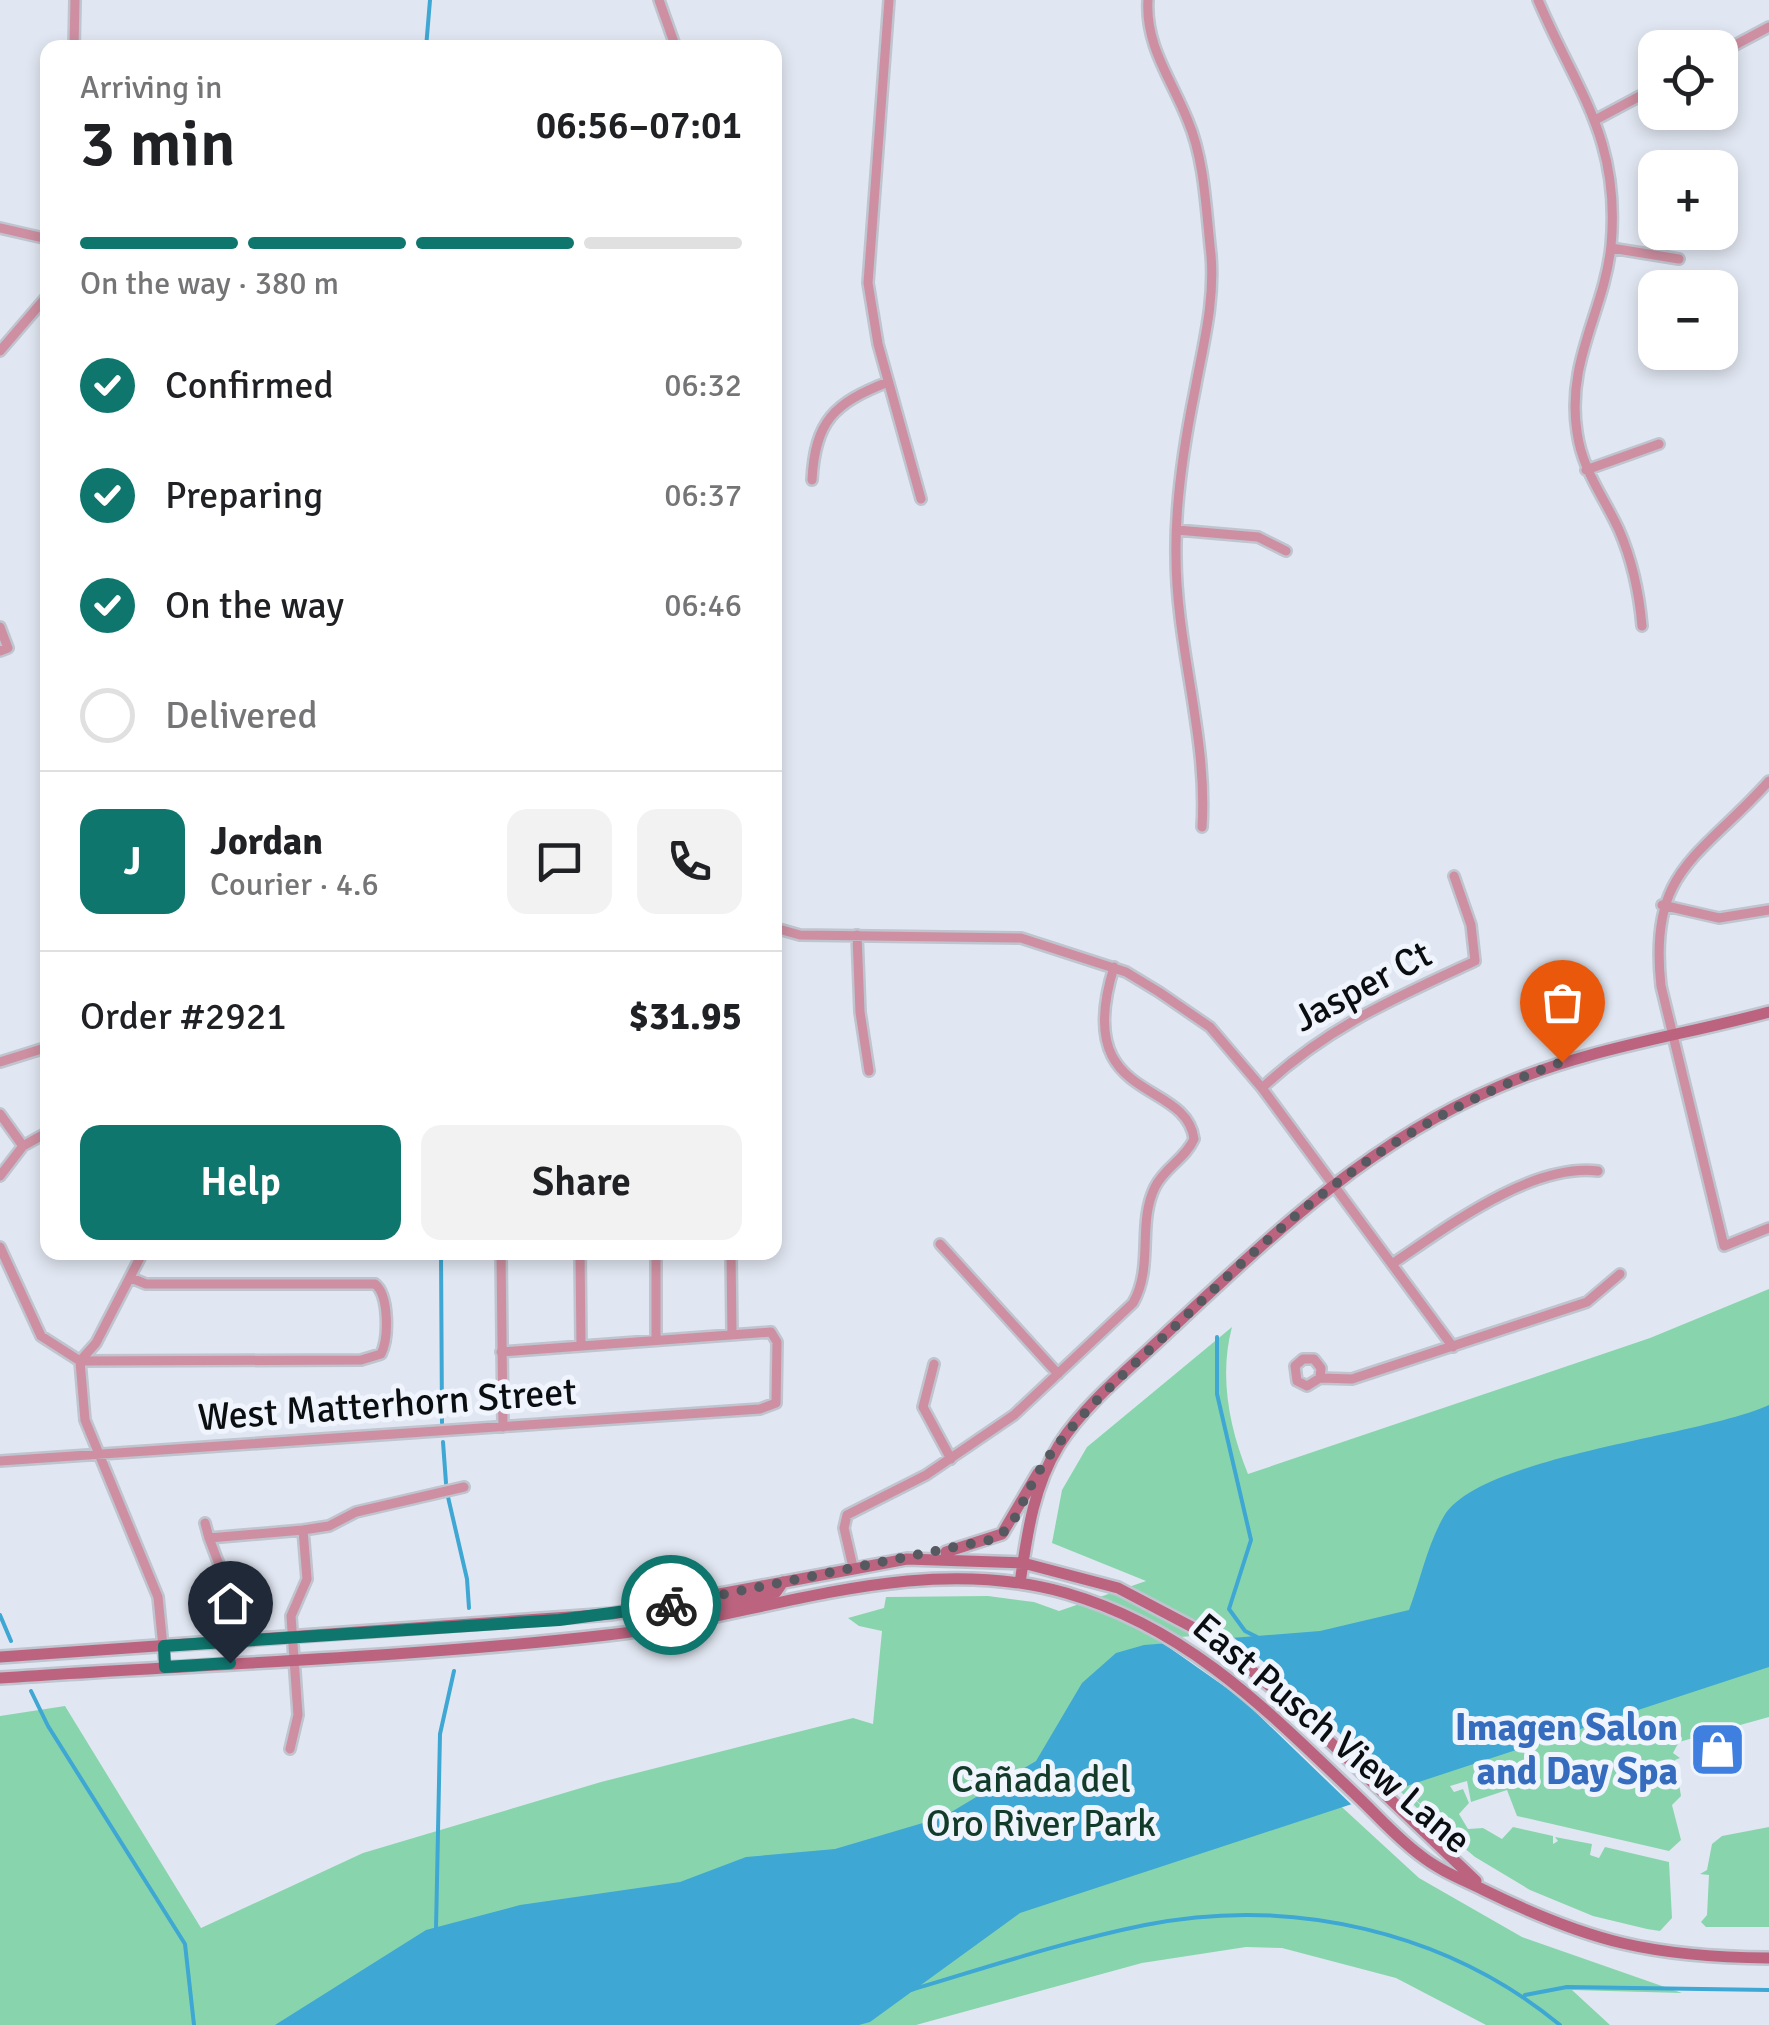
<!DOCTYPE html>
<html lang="en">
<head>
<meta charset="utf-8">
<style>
	body { margin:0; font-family:Signika,sans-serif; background:#f2f2f2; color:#202124; height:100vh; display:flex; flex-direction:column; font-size:38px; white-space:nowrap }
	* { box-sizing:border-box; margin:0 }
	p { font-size:32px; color:#757577 }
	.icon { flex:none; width:55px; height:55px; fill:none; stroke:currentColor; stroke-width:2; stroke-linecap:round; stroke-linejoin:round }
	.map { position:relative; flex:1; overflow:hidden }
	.drawer { position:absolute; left:40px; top:40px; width:742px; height:1220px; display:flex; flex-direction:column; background:#fff; border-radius:20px; box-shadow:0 5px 15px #0003 }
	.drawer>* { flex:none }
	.tools { position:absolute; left:1638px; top:30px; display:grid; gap:20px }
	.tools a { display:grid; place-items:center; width:100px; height:100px; border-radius:20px; background:#fff; box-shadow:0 5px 15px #0003; font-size:50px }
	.pin { position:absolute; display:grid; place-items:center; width:85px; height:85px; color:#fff; margin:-102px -42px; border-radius:50% 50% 50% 0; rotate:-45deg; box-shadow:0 0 10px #0007 }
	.pin .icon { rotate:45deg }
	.courier { position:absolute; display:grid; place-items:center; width:100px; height:100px; margin:-50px; border:8px solid #0f766e; border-radius:50%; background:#fff; color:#222; box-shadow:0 2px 12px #0007 }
	.overview em { font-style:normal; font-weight:600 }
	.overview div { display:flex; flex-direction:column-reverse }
	.overview { display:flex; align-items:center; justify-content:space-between; height:170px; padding:0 40px }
	h1 { font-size:65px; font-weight:600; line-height:75px }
	.bar { display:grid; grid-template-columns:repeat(4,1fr); gap:15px 10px; align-content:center; height:120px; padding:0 40px }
	.bar i { height:12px; border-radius:8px; background:#e0e0e0 }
	.bar .on { background:#0f766e }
	.bar p { grid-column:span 4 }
	.line { display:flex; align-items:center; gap:25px; padding:0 40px; border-top:2px solid #e0e0e0 }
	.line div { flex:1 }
	.round { display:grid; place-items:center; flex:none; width:105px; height:105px; border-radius:20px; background:#f2f2f2 }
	ol { padding:0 40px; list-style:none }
	li { display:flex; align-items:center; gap:30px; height:110px }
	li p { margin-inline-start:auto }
	li .icon { padding:10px; border-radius:50%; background:#0f766e; color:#fff; stroke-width:4 }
	li:last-child { color:#757577 }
	li i { width:55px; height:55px; border:5px solid #e0e0e0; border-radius:50% }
	.primary-button { display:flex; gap:20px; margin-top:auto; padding:20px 40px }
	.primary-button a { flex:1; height:115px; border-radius:20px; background:#0f766e; color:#fff; font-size:40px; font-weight:600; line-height:115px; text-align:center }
	.primary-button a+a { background:#f2f2f2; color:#202124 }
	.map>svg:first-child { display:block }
	.green { fill:#88d5ad }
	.water { fill:#3fa7d3 }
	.pier { fill:#e1e7f2 }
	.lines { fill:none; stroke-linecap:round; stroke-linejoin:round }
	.stream { stroke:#3fa7d3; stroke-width:4 }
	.street-casing { stroke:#bfc4ce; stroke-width:14 }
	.secondary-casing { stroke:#bfc4ce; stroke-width:16 }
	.street { stroke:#cd8fa1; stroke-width:9 }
	.secondary { stroke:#bc637f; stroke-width:11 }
	.done { stroke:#565a60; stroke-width:10; stroke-dasharray:0 18 }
	.route { stroke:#0f766e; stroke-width:12 }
	.labels { text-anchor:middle; stroke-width:10; stroke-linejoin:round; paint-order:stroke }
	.street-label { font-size:38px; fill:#0b0e11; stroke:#eff4fd }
	.shop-label { font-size:38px; font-weight:bold; fill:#366cbe; stroke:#eff4fd; text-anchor:end }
	.park-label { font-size:38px; fill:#123c29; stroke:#eff4fd }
</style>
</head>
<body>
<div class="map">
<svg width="1769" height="2025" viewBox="0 0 1769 2025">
	<rect width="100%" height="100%" fill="#e1e7f2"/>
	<path class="green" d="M1769,1289V1717L1679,1742L1673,1753L1680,1758L1675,1760L1681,1796L1672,1805L1681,1840L1669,1851L1517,1816L1507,1790L1471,1802L1467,1781L1450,1786L1454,1792L1463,1789L1469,1803L1459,1814L1468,1829L1483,1828L1502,1839L1513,1827L1553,1836V1844L1558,1841L1555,1837L1592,1844L1590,1855L1599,1858L1605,1847L1669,1862L1672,1918L1660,1931L1647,1929L1593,1916L1530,1890L1475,1857L1426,1816V1809L1414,1798L1422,1807L1418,1809L1401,1792L1404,1790L1391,1774L1282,1752L1419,1878L1522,1937L1682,1993L1572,1990L1610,2025H1486L1396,1978L1282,1948L1246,1947L1142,1963L916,2025H0V1716L65,1706L201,1928L363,1853L601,1782L853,1718L873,1724L882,1631L859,1626L848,1618L884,1608L886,1597L988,1596L1034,1602L1059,1611L1146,1581L1052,1543L1062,1490L1087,1447L1232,1327C1219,1376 1229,1427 1248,1474L1650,1338Z
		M1769,1827V1927H1706L1701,1922L1707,1915L1709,1875L1700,1874L1707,1870L1712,1844L1722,1836Z"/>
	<path class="water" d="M1769,1405V1667L1020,1913L870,2022L859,2025H275L426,1930L520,1905L680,1882L746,1857L835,1849L943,1817L1036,1761L1082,1683L1116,1653L1144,1645L1320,1631L1409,1610C1420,1581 1428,1543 1444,1516C1481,1455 1699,1437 1769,1405Z"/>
	<path class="pier" d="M1228,1633L1276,1672L1399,1791L1353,1806L1241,1698L1157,1639Z"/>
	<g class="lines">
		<path class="stream" d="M426,48L430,0
			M441,1252L442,1423
			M1217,1337V1394L1251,1540L1229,1609L1245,1631L1257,1637
			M443,1442L446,1483
			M448,1497L467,1579L469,1608
			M0,1615L11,1641
			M31,1691L48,1726L185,1944L194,2025
			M436,1929L440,1734L454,1671
			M911,1990C988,1967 1066,1941 1145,1925C1291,1896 1446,1931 1560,2025
			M1525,1995L1567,1987L1769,1990"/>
		<defs>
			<path id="street" d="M659,0L676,48
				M889,0L868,283L878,344L921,499
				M1148,0C1145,46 1172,80 1188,121C1205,161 1206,212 1211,255C1215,302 1203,345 1195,390C1184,444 1175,501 1176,556C1176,647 1208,737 1202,827
				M1538,0C1576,90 1621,138 1611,246C1604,312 1566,361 1577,432C1582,470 1604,497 1619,530C1633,562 1639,592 1642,626
				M74,48L75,0
				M1720,53L1769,27
				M1597,119L1655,88
				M0,228L48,239
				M1611,248L1679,259
				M0,351L48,295
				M1586,470L1659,444
				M812,480C815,421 834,403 888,382
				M1177,530L1258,537L1286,551
				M0,627L8,648L0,651
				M1769,781C1700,858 1648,869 1661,986L1724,1246L1769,1228
				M1662,905L1719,918L1769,910
				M775,928L800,935L1021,938L1126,972L1159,992L1210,1027L1262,1088L1453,1347
				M857,935L860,1012L869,1071
				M0,1062L48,1047
				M1262,1088C1327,1027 1395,998 1475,961L1471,925L1454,876
				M0,1114L23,1146L0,1176
				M23,1146L48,1132
				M940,1244L1058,1374
				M0,1247L41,1336L80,1361L85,1420L158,1597L165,1667
				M501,1252L503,1427
				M580,1252L581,1344
				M656,1252V1338
				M731,1252L732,1333
				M1392,1264C1446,1228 1530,1163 1598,1171
				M80,1361L361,1360L381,1354C389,1338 389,1295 375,1284H146L131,1278
				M80,1361L96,1343L143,1252
				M934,1364L923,1407L951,1459
				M1320,1378L1321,1368L1314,1359H1303L1295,1366L1297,1381L1307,1386L1320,1378L1352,1379L1587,1302L1620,1274
				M0,1461L760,1409L776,1403L777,1342L771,1332L501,1352
				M205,1523L209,1538L303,1530L307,1579L291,1616L298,1715L290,1749
				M303,1530L329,1526L356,1512L464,1487
				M209,1538L220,1567
				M853,1567L844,1528L847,1515L926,1475L1014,1415L1133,1303C1154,1266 1137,1224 1155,1187C1165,1167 1185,1159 1194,1139C1186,1077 1071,1105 1114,967"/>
			<path id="secondary" d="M946,1552L1002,1534L1038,1473
				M1020,1583C1027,1535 1033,1487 1059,1445C1087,1401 1133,1366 1170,1330C1272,1235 1368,1142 1498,1087C1588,1048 1676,1037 1769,1012
				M688,1620L700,1609L776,1592L783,1582
				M0,1657L612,1614L907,1559L1023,1563L1118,1588L1213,1638L1283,1697L1476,1881
				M0,1678C202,1664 406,1658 607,1635C759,1618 912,1549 1066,1593C1188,1628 1268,1711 1358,1797C1378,1816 1397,1838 1420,1855C1440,1871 1464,1880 1486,1891C1590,1942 1653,1957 1769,1958"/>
		</defs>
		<use href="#street" class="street-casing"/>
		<use href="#secondary" class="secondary-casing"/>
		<use href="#street" class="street"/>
		<use href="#secondary" class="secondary"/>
	</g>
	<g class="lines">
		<path class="done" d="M671,1605L994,1539C1016,1526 1020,1505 1032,1484C1044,1460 1064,1436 1082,1416C1114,1381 1151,1349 1186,1316C1308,1198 1400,1121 1562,1062"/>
		<path class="route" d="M230,1663L165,1667L164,1646L559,1620L671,1605"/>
	</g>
	<defs>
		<symbol id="shop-square" viewBox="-11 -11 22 22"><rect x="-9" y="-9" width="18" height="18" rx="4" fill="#3f7fe0" stroke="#eff4fd"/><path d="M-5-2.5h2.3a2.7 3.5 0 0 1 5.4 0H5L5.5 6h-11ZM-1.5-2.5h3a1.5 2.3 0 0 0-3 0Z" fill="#fff"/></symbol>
	</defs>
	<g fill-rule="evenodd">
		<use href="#shop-square" x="1686" y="1718" width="63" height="63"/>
	</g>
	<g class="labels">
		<g class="street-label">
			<text transform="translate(1362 986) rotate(-28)" y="13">Jasper Ct</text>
			<text transform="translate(387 1404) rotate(-4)" y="13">West Matterhorn Street</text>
			<text transform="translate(1332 1733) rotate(40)" y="13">East Pusch View Lane</text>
		</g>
		<g class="shop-label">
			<text x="1678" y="1740">Imagen Salon<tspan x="1678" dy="44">and Day Spa</tspan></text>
		</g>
		<g class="park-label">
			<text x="1041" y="1792">Cañada del<tspan x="1041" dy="44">Oro River Park</tspan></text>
		</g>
	</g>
</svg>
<div class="tools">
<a><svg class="icon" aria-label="locate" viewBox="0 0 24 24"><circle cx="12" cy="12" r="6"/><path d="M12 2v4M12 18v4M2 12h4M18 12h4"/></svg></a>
<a>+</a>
<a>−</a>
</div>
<div class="pin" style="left:1562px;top:1062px;background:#ea580c"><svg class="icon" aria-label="bag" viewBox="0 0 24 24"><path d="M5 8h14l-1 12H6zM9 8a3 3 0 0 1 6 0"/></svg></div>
<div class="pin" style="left:230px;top:1663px;background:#1f2937"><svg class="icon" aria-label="home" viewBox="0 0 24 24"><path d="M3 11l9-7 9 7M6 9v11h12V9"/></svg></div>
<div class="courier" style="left:671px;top:1605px"><svg class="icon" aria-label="bike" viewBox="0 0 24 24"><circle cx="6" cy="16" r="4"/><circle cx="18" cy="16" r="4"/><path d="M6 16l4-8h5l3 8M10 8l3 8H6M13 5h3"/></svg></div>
<section class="drawer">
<div class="overview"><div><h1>3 min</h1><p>Arriving in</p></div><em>06:56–07:01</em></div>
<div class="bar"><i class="on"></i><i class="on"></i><i class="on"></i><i></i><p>On the way · 380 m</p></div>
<ol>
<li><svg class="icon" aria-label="check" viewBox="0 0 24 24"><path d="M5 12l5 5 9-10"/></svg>Confirmed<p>06:32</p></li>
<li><svg class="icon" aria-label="check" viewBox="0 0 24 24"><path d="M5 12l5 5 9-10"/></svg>Preparing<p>06:37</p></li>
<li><svg class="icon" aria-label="check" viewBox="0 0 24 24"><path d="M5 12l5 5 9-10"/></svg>On the way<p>06:46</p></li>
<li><i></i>Delivered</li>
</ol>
<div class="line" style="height:180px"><b class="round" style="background:#0f766e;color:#fff">J</b><div><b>Jordan</b><p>Courier · 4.6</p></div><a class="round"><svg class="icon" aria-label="chat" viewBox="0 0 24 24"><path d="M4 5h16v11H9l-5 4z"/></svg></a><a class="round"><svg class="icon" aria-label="phone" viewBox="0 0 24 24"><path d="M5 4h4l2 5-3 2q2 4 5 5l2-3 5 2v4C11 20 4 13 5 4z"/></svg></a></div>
<div class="line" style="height:130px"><div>Order #2921</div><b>$31.95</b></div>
<div class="primary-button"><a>Help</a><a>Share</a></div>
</section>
</div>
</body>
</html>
